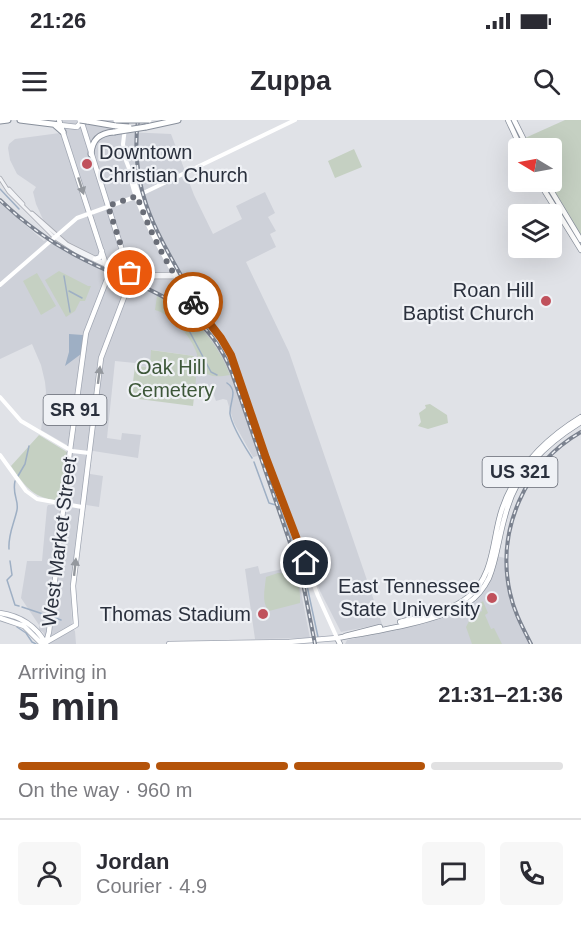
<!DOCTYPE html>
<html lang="en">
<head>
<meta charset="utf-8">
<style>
	body { margin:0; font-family:Arial,sans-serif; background:#f7f7f7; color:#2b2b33; height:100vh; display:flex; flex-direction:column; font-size:22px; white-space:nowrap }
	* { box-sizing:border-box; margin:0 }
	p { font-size:20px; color:#7c7c81 }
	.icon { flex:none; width:33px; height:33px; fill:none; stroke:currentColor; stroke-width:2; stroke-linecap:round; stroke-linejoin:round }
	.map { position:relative; height:524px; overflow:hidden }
	.panel { display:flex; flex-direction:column; background:#fff; flex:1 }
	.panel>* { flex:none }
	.needle { width:39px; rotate:280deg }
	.fabs { position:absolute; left:508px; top:18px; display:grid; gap:12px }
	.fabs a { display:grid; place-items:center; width:54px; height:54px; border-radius:6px; background:#fff; box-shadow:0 6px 24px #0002; font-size:30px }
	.pin { position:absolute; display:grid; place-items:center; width:51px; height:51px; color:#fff; margin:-26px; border:3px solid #fff; border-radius:50%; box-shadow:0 2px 6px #0007 }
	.courier { position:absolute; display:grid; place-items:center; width:60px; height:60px; margin:-30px; border:4px solid #b45309; border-radius:50%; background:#fff; color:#222; box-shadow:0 2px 8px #0007 }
	.overview em { font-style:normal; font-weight:700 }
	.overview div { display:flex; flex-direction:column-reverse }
	.overview { display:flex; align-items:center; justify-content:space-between; height:102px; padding:0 18px }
	h1 { font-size:39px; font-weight:700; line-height:45px }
	.bar { display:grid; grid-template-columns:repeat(4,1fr); gap:9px 6px; align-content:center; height:72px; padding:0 18px }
	.bar i { height:8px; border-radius:4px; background:#e1e1e2 }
	.bar .active { background:#b45309 }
	.bar p { grid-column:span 4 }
	.line { display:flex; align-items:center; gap:15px; padding:0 18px; border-top:2px solid #e1e1e2 }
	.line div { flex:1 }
	.round { display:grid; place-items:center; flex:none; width:63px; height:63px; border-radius:6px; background:#f7f7f7 }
	.status { display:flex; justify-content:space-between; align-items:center; height:42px; padding:0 30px; background:#fff; direction:ltr }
	.status svg { height:16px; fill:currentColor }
	header { display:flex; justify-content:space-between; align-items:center; height:78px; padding:0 18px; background:#fff; font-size:27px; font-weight:700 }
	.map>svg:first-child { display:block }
	.built { fill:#ced1d9 }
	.green { fill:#c5d0c2 }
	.water { fill:#9eafc4 }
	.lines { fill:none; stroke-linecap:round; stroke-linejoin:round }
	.stream { stroke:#9eafc4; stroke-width:1.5 }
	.tertiary-casing { stroke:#a6a9b1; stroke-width:4.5 }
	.primary-casing { stroke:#a0a6b2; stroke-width:6 }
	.trunk-casing { stroke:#89909c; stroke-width:6 }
	.motorway-casing { stroke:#89909c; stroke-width:7 }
	.tertiary { stroke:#f2f3f6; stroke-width:3 }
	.secondary { stroke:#fff; stroke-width:4 }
	.primary { stroke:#fff; stroke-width:4.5 }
	.trunk { stroke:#fff; stroke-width:4.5 }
	.motorway { stroke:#fff; stroke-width:5 }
	.rail-casing { stroke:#7b828f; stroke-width:4 }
	.rail { stroke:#eff1f5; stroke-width:1.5; stroke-dasharray:4.5; stroke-linecap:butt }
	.motorway-bridge-casing { stroke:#89909c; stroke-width:7; stroke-linecap:butt }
	.motorway-bridge { stroke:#fff; stroke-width:5 }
	.oneway { fill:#94989e }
	.done { stroke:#6a6e78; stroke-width:6; stroke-dasharray:0 10.8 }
	.route { stroke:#b45309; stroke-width:8 }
	.poi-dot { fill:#c0515c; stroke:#eff1f5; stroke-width:2 }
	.labels { text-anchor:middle; stroke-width:4.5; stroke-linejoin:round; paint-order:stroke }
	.shield { fill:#eff1f5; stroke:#656a74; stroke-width:1.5 }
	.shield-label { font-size:18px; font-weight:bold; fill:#2a303d }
	.poi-label { font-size:20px; fill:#2a303d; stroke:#eff1f5; text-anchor:end }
	.park-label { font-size:20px; fill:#3d5739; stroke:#eff1f5 }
	.street-label { font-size:20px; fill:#2a303d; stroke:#eff1f5 }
</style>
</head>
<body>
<div class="status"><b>21:26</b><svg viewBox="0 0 49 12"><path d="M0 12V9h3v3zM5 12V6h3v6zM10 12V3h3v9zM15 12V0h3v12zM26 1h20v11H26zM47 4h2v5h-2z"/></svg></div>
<header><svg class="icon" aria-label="menu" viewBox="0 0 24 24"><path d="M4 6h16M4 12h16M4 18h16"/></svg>Zuppa<svg class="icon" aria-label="search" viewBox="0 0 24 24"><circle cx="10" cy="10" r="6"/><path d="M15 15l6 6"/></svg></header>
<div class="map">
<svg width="581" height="524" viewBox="0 0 581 524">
	<rect width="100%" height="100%" fill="#e0e2e7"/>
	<path class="built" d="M56,0H128L127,12L171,14L194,75L213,114L242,99L236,86L265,72L275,93L268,97L276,111L270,114L276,127L246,142L289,232L382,504L341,512L320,471L268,334L253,337L234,303L227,280L223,279L216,281L213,273H207L204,263L195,265L194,236L152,230L150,247L135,246V243L115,241L107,318L121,320L122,313L141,315L138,338L87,330L84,353L103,356L99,387L80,384L71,466L72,508L75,511L76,524H49L43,512L39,510V505L21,478L27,441H42L47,387L48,385H61L68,332L67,325L41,310L46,272L45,262L41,245L32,224L0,239V83L44,121L53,114L46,106L36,84L33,72L36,67L17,54L10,40L8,28L9,24L15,19L60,13Z
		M496,436L505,438L506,460L513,488L532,524H345L347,520L352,519L443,495L460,489L483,469Z
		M258,446L260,454L287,448L292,451L299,462L310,518L255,519L245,449Z"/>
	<path class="green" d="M565,0H581V117L547,62H552V28H530L525,18Z
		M354,29L362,47L335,58L328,41Z
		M59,151L88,166H91L85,181H80L75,191L66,197L45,160Z
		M37,153L56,186L41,195L23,161Z
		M157,176C191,192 217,220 230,255C217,257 209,258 199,248C198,244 198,239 197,234C192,217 171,194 155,190Z
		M151,230L194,236L196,259L193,286L131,278L135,246L150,247Z
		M430,284L447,295L448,303L428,309L418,306L421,302L419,293L426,288L425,285Z
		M39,315L67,332L61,381C33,378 27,369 11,346Z
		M278,453C297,453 301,466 300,483L269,491C261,483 265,468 266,457Z
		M483,481L488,493L485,495L491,509L494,508L502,524H472L466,507L473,493L477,494L482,491V488L479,484Z"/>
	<path class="water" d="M69,214L83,215L81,234L65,246L69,232Z"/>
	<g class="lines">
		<path class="stream" d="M0,69L19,89
			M64,156L70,192
			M69,171L82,178
			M175,185L174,192L184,201L211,252L217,255
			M227,263C239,271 229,283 230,294C232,307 245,327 252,338
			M254,342L269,383L279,386L304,452L318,517
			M18,356L25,344L29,326
			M9,429C8,414 14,404 17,390C19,380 12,375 15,361
			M10,441L12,455L7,460L15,485L19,486
			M22,487L49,496
			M53,497L61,500
			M17,507L26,513L32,522L36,524"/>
		<defs>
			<path id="tertiary" d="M0,58L9,72L54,117L77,132L131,157H175L178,156L179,154L138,155L123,152L67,124L32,93
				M9,69L23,84"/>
			<path id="primary" d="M60,5L77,7L81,2
				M95,139L100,137L102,131
				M0,493C21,496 36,506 46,524
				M0,498L24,506L42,524
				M46,523L49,512L70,330L86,213L109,154L59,0
				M43,524L76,505L73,466L101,238L131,159L81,0
				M169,524L289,522L337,518"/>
			<path id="trunk" d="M508,0L521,28
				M514,0L528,28
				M539,62L581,130
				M546,62L581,120
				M400,502C422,496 450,492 468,477C495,456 492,418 502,389C516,348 545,319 581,297
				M345,516L380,507
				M340,524L337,518C373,512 437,502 468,483C477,477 484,468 489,458C497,438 499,416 505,396C516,352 544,325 581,302"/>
			<path id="motorway" d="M20,0L60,5
				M0,1L8,0
				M87,1L116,6
				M55,5L63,12
				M146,7L178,0
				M91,34C92,19 100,13 114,12"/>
		</defs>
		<use href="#tertiary" class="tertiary-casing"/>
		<use href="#primary" class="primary-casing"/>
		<use href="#trunk" class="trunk-casing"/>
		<use href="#motorway" class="motorway-casing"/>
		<use href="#tertiary" class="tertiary"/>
		<path class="secondary" d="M126,0L123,24L125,38L146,92L179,162
			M130,51C131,83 176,160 196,187C208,203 223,217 231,235L284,387L318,476L337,518
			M0,165L77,98L135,77L295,0
			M0,277L21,301L72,331L89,333
			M0,335L26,371L37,379L82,387"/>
		<use href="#primary" class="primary"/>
		<use href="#trunk" class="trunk"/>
		<use href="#motorway" class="motorway"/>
		<defs>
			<path id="rail" d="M138,0C129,71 157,113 191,173C196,182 197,193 203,202
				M0,80C24,103 51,123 81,138C144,171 203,179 232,253L302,458L315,524
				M531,524C523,508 514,492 510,473C496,410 525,344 581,312"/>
		</defs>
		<use href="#rail" class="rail-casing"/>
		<use href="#rail" class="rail"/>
		<defs>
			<path id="motorway-bridge" d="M80,0L87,1
				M116,0H149
				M116,6L129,7
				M114,12L146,7"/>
		</defs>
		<use href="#motorway-bridge" class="motorway-bridge-casing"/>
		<use href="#motorway-bridge" class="motorway-bridge"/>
	</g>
	<defs><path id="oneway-solid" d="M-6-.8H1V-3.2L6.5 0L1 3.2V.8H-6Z" transform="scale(1.5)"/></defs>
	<g class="oneway">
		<use href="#oneway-solid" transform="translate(81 66) rotate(72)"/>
		<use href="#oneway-solid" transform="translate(99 255) rotate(-83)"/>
		<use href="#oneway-solid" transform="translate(75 447) rotate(-84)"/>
	</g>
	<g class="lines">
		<path class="done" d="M130,153L108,86L137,76C150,113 170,151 193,182"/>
		<path class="route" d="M193,182L221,218L231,235L266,338L306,443"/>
	</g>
	<g class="poi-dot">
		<circle cx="87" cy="44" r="6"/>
		<circle cx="546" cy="181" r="6"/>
		<circle cx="492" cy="478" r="6"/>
		<circle cx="263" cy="494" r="6"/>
	</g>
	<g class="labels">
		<g class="shield">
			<rect x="43.5" y="275" width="63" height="30" rx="4.5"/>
			<rect x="482.5" y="337" width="75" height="30" rx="4.5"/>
		</g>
		<g class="shield-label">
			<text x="75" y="296">SR 91</text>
			<text x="520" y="358">US 321</text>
		</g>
		<g class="poi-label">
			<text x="99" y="39" text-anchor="start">Downtown<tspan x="99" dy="23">Christian Church</tspan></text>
			<text x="534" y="177">Roan Hill<tspan x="534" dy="23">Baptist Church</tspan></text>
			<text x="480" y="473">East Tennessee<tspan x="480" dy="23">State University</tspan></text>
			<text x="251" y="501">Thomas Stadium</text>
		</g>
		<g class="park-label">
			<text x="171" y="254">Oak Hill<tspan x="171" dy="23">Cemetery</tspan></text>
		</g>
		<g class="street-label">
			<text transform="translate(59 422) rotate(-83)" y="7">West Market Street</text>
		</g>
	</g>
</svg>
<div class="fabs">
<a><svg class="needle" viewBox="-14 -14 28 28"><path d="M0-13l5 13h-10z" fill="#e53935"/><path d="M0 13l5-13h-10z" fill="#7c7c81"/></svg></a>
<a><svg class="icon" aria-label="layers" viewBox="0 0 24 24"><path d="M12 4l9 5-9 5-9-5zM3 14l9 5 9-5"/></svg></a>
</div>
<div class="pin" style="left:130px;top:153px;background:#ea580c"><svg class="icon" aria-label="bag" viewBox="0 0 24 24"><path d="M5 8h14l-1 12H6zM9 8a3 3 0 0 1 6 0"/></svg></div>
<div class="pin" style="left:306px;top:443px;background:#1f2937"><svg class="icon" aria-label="home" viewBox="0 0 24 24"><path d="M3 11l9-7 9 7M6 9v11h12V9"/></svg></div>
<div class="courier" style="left:193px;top:182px"><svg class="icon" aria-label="bike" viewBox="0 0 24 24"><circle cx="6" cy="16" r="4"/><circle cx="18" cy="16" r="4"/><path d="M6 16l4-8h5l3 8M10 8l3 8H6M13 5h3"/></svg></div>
</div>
<section class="panel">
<div class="overview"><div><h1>5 min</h1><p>Arriving in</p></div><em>21:31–21:36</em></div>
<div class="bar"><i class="active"></i><i class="active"></i><i class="active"></i><i></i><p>On the way · 960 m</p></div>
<div class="line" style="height:108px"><a class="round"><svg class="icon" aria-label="person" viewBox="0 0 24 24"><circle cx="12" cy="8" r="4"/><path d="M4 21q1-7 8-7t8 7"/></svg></a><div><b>Jordan</b><p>Courier · 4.9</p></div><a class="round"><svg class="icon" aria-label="chat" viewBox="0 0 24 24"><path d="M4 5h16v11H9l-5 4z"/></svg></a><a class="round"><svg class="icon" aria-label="phone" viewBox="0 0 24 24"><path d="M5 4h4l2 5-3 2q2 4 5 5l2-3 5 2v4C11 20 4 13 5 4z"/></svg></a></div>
</section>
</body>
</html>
